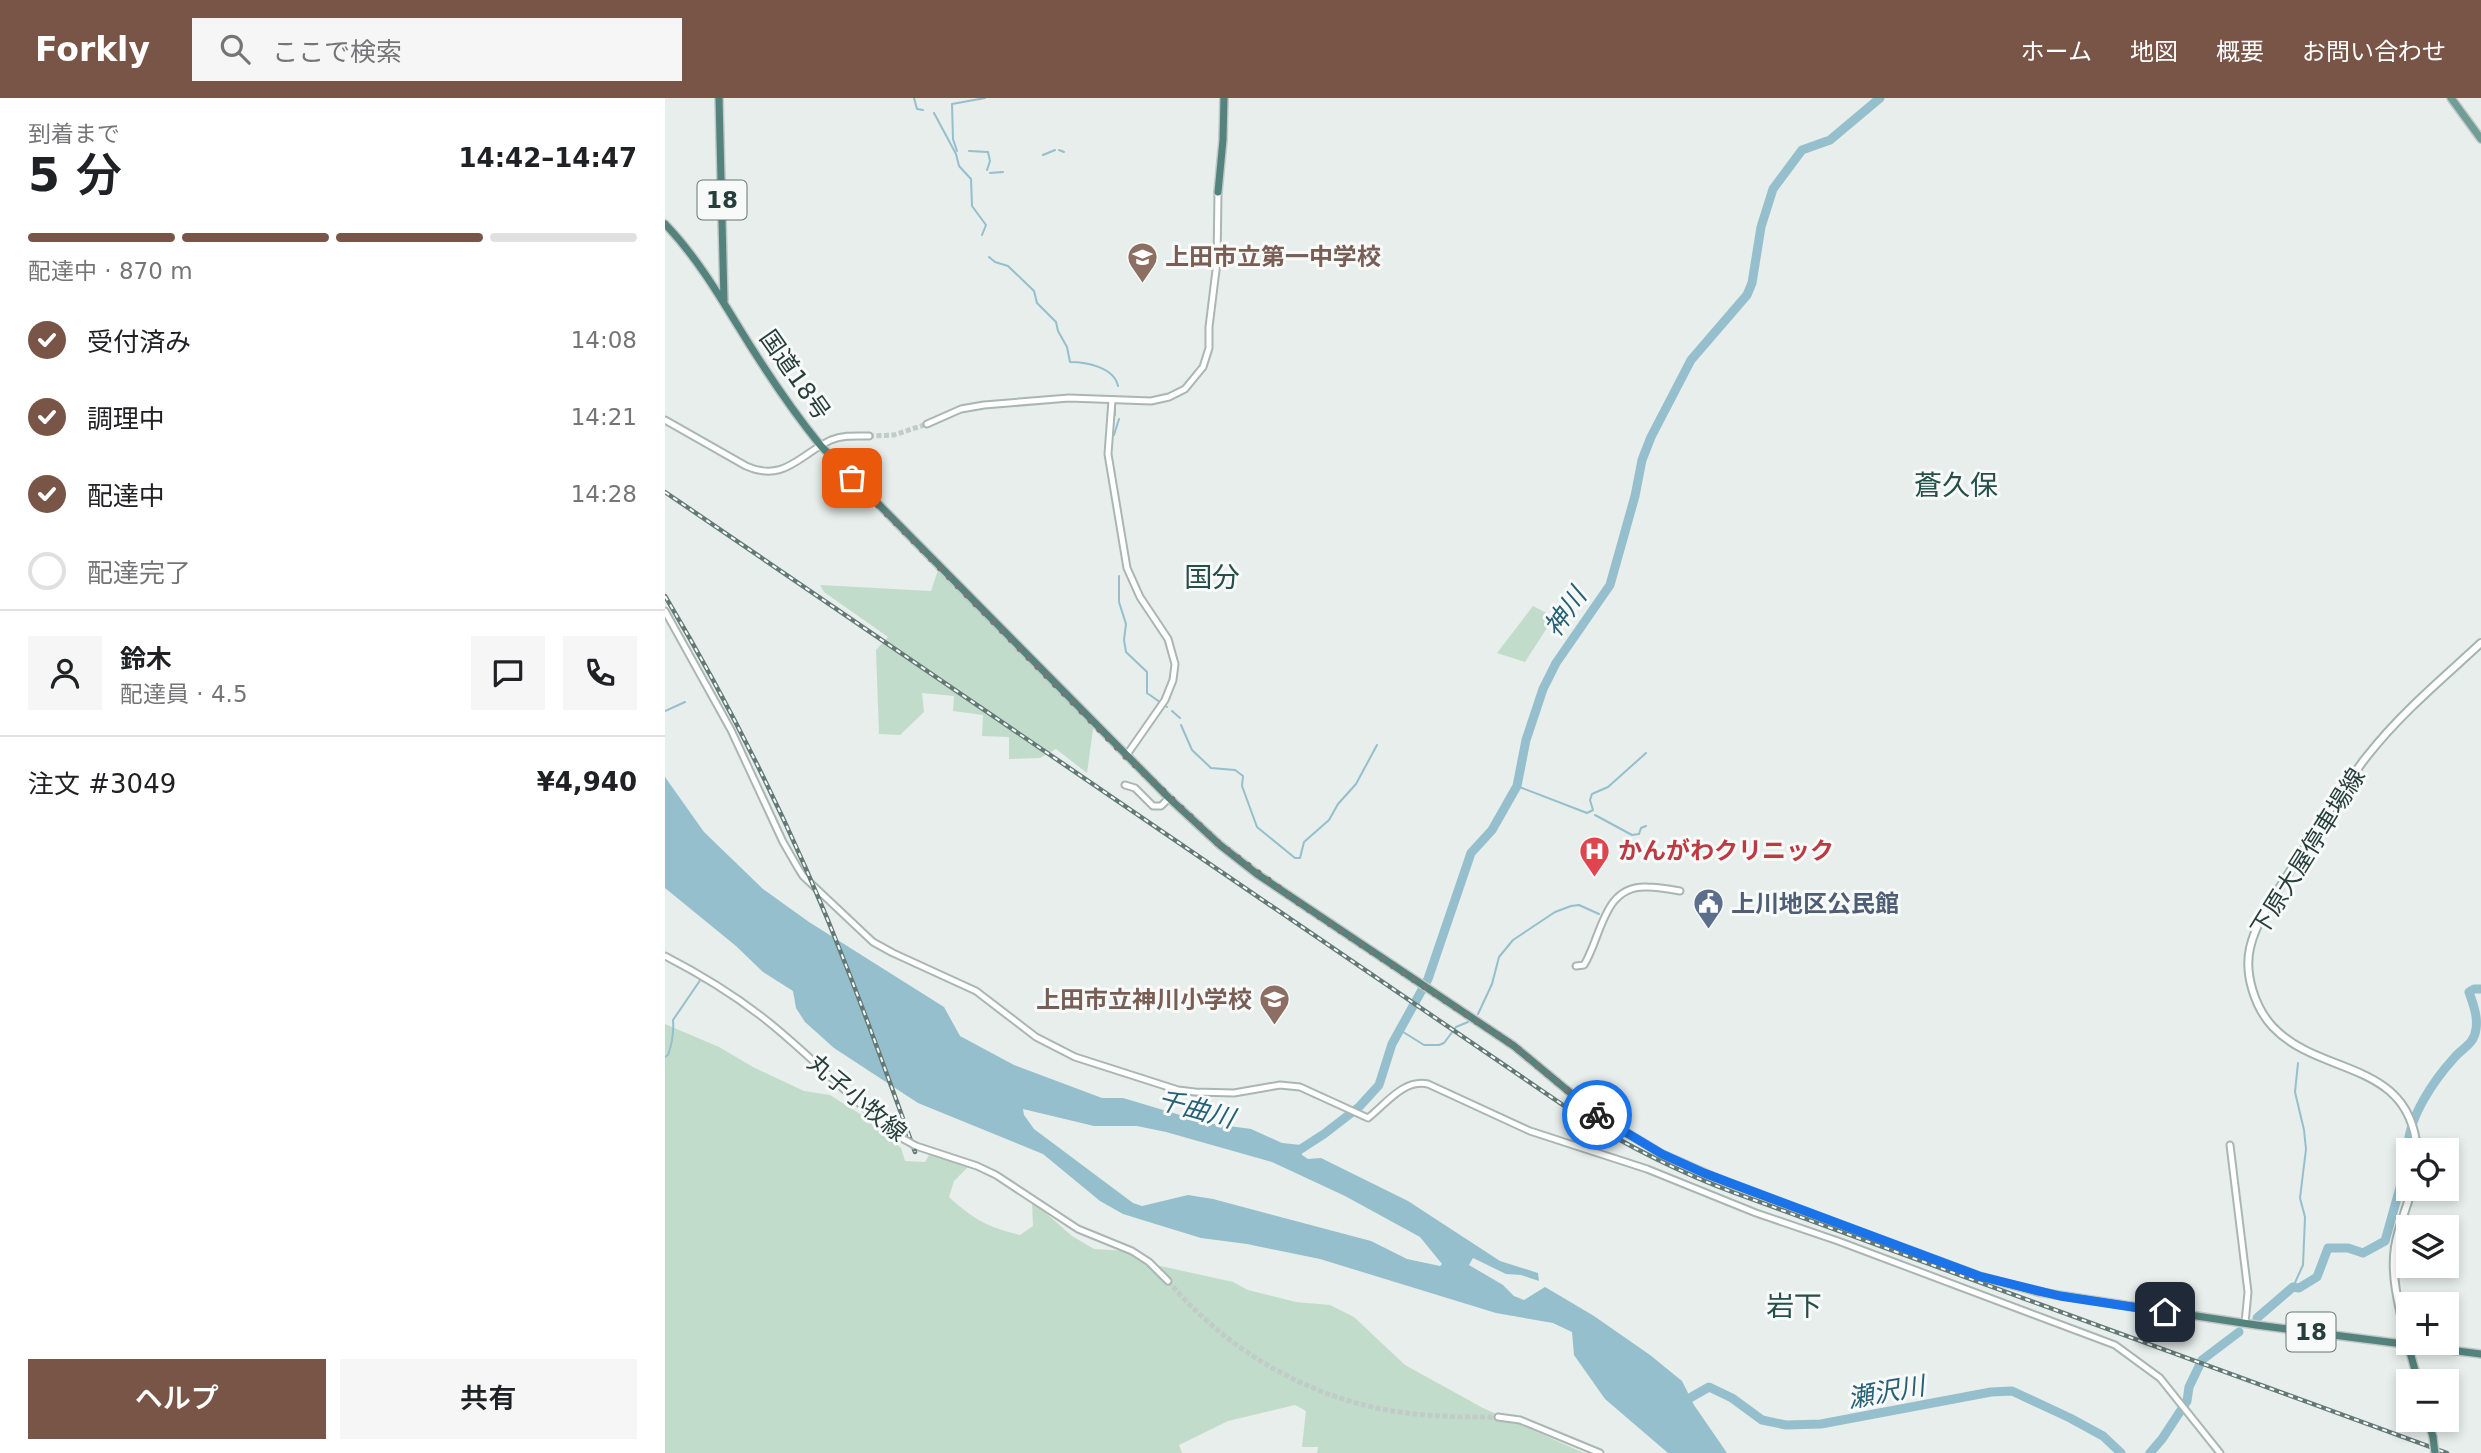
<!DOCTYPE html>
<html lang="ja">
<head>
<meta charset="utf-8">
<style>
	body { margin:0; font-family:"DejaVu Sans","Noto Sans JP",sans-serif; background:#f6f6f6; color:#202124; height:100vh; display:flex; flex-direction:column; font-size:26px; white-space:nowrap }
	* { box-sizing:border-box; margin:0 }
	p { font-size:23px; color:#757577 }
	.icon { flex:none; width:38px; height:38px; fill:none; stroke:currentColor; stroke-width:2; stroke-linecap:round; stroke-linejoin:round }
	.map { position:relative; flex:1; overflow:hidden }
	.panel { display:flex; flex-direction:column; background:#fff; width:665px }
	.panel>* { flex:none }
	.buttons { position:absolute; left:1731px; top:1040px; display:grid; gap:14px }
	.buttons a { display:grid; place-items:center; width:63px; height:63px; border-radius:0px; background:#fff; box-shadow:0 4px 10px #0003; font-size:35px }
	.pin { position:absolute; display:grid; place-items:center; width:60px; height:60px; color:#fff; margin:-30px; border-radius:14px; box-shadow:0 4px 10px #0006 }
	.courier { position:absolute; display:grid; place-items:center; width:70px; height:70px; margin:-35px; border:5px solid #1a73e8; border-radius:50%; background:#fff; color:#222; box-shadow:0 2px 9px #0007 }
	.headline em { font-style:normal; font-weight:600 }
	.headline div { display:flex; flex-direction:column-reverse }
	.headline { display:flex; align-items:center; justify-content:space-between; height:119px; padding:0 28px }
	h1 { font-size:46px; font-weight:600; line-height:52px }
	.bar { display:grid; grid-template-columns:repeat(4,1fr); gap:10px 7px; align-content:center; height:84px; padding:0 28px }
	.bar i { height:9px; border-radius:5px; background:#e0e0e0 }
	.bar .active { background:#785546 }
	.bar p { grid-column:span 4 }
	.line { display:flex; align-items:center; gap:18px; padding:0 28px; border-top:2px solid #e0e0e0 }
	.line div { flex:1 }
	.round { display:grid; place-items:center; flex:none; width:74px; height:74px; border-radius:0px; background:#f6f6f6 }
	ol { padding:0 28px; list-style:none }
	li { display:flex; align-items:center; gap:21px; height:77px }
	li p { margin-inline-start:auto }
	li .icon { padding:7px; border-radius:50%; background:#785546; color:#fff; stroke-width:4 }
	li:last-child { color:#757577 }
	li i { width:38px; height:38px; border:4px solid #e0e0e0; border-radius:50% }
	.action { display:flex; gap:14px; margin-top:auto; padding:14px 28px }
	.action a { flex:1; height:80px; border-radius:0px; background:#785546; color:#fff; font-size:28px; font-weight:600; line-height:80px; text-align:center }
	.action a+a { background:#f6f6f6; color:#202124 }
	header { display:flex; align-items:center; gap:42px; box-sizing:border-box; height:98px; padding:0 35px; background:#785546; color:#fff }
	header strong { font-size:33px }
	nav { display:flex; gap:38px; margin-inline-start:auto; font-size:24px }
	.search { width:490px; height:63px; background:#f6f6f6; display:flex; align-items:center; gap:18px; box-sizing:border-box; padding:0 24px; border-radius:0px; color:#757577; font-size:26px }
	main { display:flex; flex:1; min-height:0 }
	.map>svg:first-child { display:block }
	.green { fill:#c2dccb }
	.water { fill:#95bfcc; fill-rule:evenodd }
	.lines { fill:none; stroke-linecap:round; stroke-linejoin:round }
	.stream { stroke:#95bfcc; stroke-width:2 }
	.river { stroke:#95bfcc; stroke-width:9 }
	.tertiary-tunnel { stroke:#c1cbc8; stroke-width:5; stroke-dasharray:5 2.5; stroke-linecap:butt }
	.tertiary-casing { stroke:#aab6b2; stroke-width:9 }
	.secondary-casing { stroke:#a3b5b0; stroke-width:10 }
	.primary-casing { stroke:#c3c9c8; stroke-width:10 }
	.trunk-casing { stroke:#c3c9c8; stroke-width:10 }
	.tertiary { stroke:#fff; stroke-width:5 }
	.secondary { stroke:#fff; stroke-width:6 }
	.primary { stroke:#709e96; stroke-width:7 }
	.trunk { stroke:#53837c; stroke-width:7 }
	.rail-casing { stroke:#627975; stroke-width:4.5 }
	.rail { stroke:#f7faf9; stroke-width:2; stroke-dasharray:5; stroke-linecap:butt }
	.tertiary-bridge-casing { stroke:#aab6b2; stroke-width:9; stroke-linecap:butt }
	.trunk-bridge-casing { stroke:#c3c9c8; stroke-width:10; stroke-linecap:butt }
	.tertiary-bridge { stroke:#fff; stroke-width:5 }
	.trunk-bridge { stroke:#53837c; stroke-width:7 }
	.done { stroke:#6a7c78; stroke-width:7; stroke-dasharray:0 12.6 }
	.route { stroke:#1a73e8; stroke-width:9 }
	.labels { text-anchor:middle; stroke-width:6; stroke-linejoin:round; paint-order:stroke }
	.shield { fill:#f7faf9; stroke:#657673; stroke-width:2 }
	.shield-label { font-size:23px; font-weight:bold; fill:#273e3a }
	.education-label { font-size:24px; font-weight:bold; fill:#785e54; stroke:#f7faf9; text-anchor:start }
	.street-label { font-size:24px; fill:#273e3a; stroke:#f7faf9 }
	.health-label { font-size:24px; font-weight:bold; fill:#be3a42; stroke:#f7faf9; text-anchor:start }
	.service-label { font-size:24px; font-weight:bold; fill:#4e5e75; stroke:#f7faf9; text-anchor:start }
	.water-label { font-size:26px; font-style:italic; fill:#276175; stroke:#f7faf9 }
	.quarter-label { font-size:28px; fill:#254f48; stroke:#f7faf9 }
</style>
</head>
<body>
<header>
<strong>Forkly</strong>
<div class="search"><svg class="icon" aria-label="search" viewBox="0 0 24 24"><circle cx="10" cy="10" r="6"/><path d="M15 15l6 6"/></svg>ここで検索</div>
<nav><a>ホーム</a><a>地図</a><a>概要</a><a>お問い合わせ</a></nav>
</header>
<main>
<section class="panel">
<div class="headline"><div><h1>5 分</h1><p>到着まで</p></div><em>14:42–14:47</em></div>
<div class="bar"><i class="active"></i><i class="active"></i><i class="active"></i><i></i><p>配達中 · 870 m</p></div>
<ol>
<li><svg class="icon" aria-label="check" viewBox="0 0 24 24"><path d="M5 12l5 5 9-10"/></svg>受付済み<p>14:08</p></li>
<li><svg class="icon" aria-label="check" viewBox="0 0 24 24"><path d="M5 12l5 5 9-10"/></svg>調理中<p>14:21</p></li>
<li><svg class="icon" aria-label="check" viewBox="0 0 24 24"><path d="M5 12l5 5 9-10"/></svg>配達中<p>14:28</p></li>
<li><i></i>配達完了</li>
</ol>
<div class="line" style="height:126px"><a class="round"><svg class="icon" aria-label="person" viewBox="0 0 24 24"><circle cx="12" cy="8" r="4"/><path d="M4 21q1-7 8-7t8 7"/></svg></a><div><b>鈴木</b><p>配達員 · 4.5</p></div><a class="round"><svg class="icon" aria-label="chat" viewBox="0 0 24 24"><path d="M4 5h16v11H9l-5 4z"/></svg></a><a class="round"><svg class="icon" aria-label="phone" viewBox="0 0 24 24"><path d="M5 4h4l2 5-3 2q2 4 5 5l2-3 5 2v4C11 20 4 13 5 4z"/></svg></a></div>
<div class="line" style="height:91px"><div>注文 #3049</div><b>¥4,940</b></div>
<div class="action"><a>ヘルプ</a><a>共有</a></div>
</section>
<div class="map">
<svg width="1816" height="1355" viewBox="0 0 1816 1355">
	<rect width="100%" height="100%" fill="#e7eeeb"/>
	<path class="green" d="M274,469L429,624L422,675L391,651L375,660L344,661V639L317,638L318,617L288,613L289,598L257,595L259,614L235,637L214,636L211,552L223,539L159,494L155,487L266,493Z
		M868,508L889,519L860,564L832,555Z
		M0,926L54,949L88,969L139,993L165,997L195,1016L236,1050L240,1063L260,1064L264,1057L304,1068L289,1083L284,1099C308,1121 322,1129 355,1137L368,1128L367,1103L407,1138L429,1151L463,1153L475,1157L491,1167L568,1184L583,1192L631,1204L665,1207L689,1219L740,1267L818,1310L919,1355H652L653,1349H637L641,1313L630,1307L563,1323L514,1347L517,1355H0Z"/>
	<path class="water" d="M0,679L39,734L98,791L144,824L279,909L295,938L349,967L437,1000H458L542,1025L586,1031L617,1045L636,1047L637,1057L643,1061L656,1060L743,1103L835,1163L873,1175L874,1183L856,1177L841,1176L808,1160L804,1167L838,1187L849,1198L859,1202L880,1189L929,1218L985,1257L1017,1283L1029,1307L1062,1355H1003L940,1301L909,1257L907,1234L888,1225L831,1215L655,1161L582,1146L536,1140L458,1116L435,1103L378,1056L253,1005L169,950L140,924L131,910L128,893L98,874L71,848L0,790ZM358,1011L429,1028H472L501,1034L607,1064L680,1098L755,1139L777,1166L775,1168L742,1161L706,1143L548,1101L523,1097L477,1108L468,1105L369,1031L359,1017Z"/>
	<g class="lines">
		<path class="stream" d="M249,0L252,11L258,12
			M269,15L291,56L294,68L306,81L307,108L321,127L317,137
			M394,52L399,54
			M292,53L288,41L287,6L320,0
			M304,53L323,54L325,63L322,72
			M378,57L390,52
			M325,75L338,74
			M324,159L330,164L343,168L369,193L372,205L391,224L393,233L402,249L405,264C421,264 449,269 453,288
			M450,317V310
			M449,337L454,321
			M454,478V504L461,526L459,542L461,554L482,574V595L502,609
			M0,613L20,604
			M507,613L515,620
			M516,627L527,652L546,670L570,672L578,678L577,688L592,729L630,760H635L639,744L664,722L673,706L691,686L712,647
			M852,688L922,715L928,712L925,702L927,696L943,689L981,655
			M930,717L967,737L974,736L976,730L981,728
			M813,916L827,886L834,859L848,842L890,814L906,808L914,807L934,816
			M735,932L759,947H774L779,945L791,929L803,924
			M0,959L3,957C7,946 9,934 8,922L36,881
			M1628,1189L1638,1167L1640,1119L1635,1100L1641,1051L1639,1032L1630,994L1633,965"/>
		<path class="river" d="M1743,1052C1742,1021 1769,982 1789,960C1798,949 1809,947 1811,931C1813,918 1808,906 1804,894L1809,891H1816
			M628,1056L659,1036L694,1009L714,987L727,946L763,881L806,755L827,732L852,688L861,642L878,591L891,565L945,487L970,398L977,362L986,339L1026,262L1082,197L1087,185L1096,129L1108,91L1137,52L1165,42L1215,0
			M1592,1220L1628,1189L1634,1190L1652,1179L1663,1150H1683L1698,1155L1720,1143L1743,1061
			M1016,1305L1044,1289L1067,1300L1097,1322L1121,1327L1156,1326L1326,1294L1347,1293L1405,1320L1438,1338L1456,1355
			M1485,1355L1497,1341L1522,1303L1524,1289L1537,1262L1574,1234"/>
		<path class="tertiary-tunnel" d="M204,338L229,337L262,326
			M503,1183C563,1254 649,1304 742,1315C772,1319 803,1319 833,1319"/>
		<defs>
			<path id="tertiary" d="M447,302L443,356L462,470L475,499L503,541L510,566L508,582L500,602L461,658
				M0,322L81,368C119,385 134,357 166,342C178,337 191,338 204,338
				M262,326L296,311L319,307L404,300L486,303L504,299L520,291L538,269L544,250V229L552,164L553,94
				M0,513L66,632L118,744L133,770L138,778L208,844L228,855L311,893L371,939L410,959L513,992L530,994L569,995L615,987L635,989L703,1020C721,1006 738,981 763,986L865,1033L982,1071L1091,1115L1173,1143L1450,1247L1495,1280L1555,1355
				M460,687L470,690L488,708H496L504,700
				M0,858C33,875 66,895 96,918C144,955 185,1001 233,1038
				M911,868L919,867C937,838 938,787 982,789C993,789 1004,791 1015,793
				M1565,1047L1583,1194L1580,1225
				M251,1048L312,1068L331,1077L413,1131L467,1153L484,1164L503,1183
				M833,1319L855,1322L935,1355"/>
			<path id="secondary" d="M1752,1052C1745,961 1655,979 1608,929C1590,910 1579,876 1585,850C1591,823 1609,799 1624,775C1639,750 1656,725 1673,700C1683,686 1692,670 1703,657C1736,615 1777,581 1816,545
				M1743,1247C1736,1216 1725,1181 1730,1149C1733,1129 1742,1110 1747,1090"/>
			<path id="primary" d="M1786,0L1816,41"/>
			<path id="trunk" d="M54,0L59,203
				M553,94L558,42L559,0
				M0,126C29,156 51,192 73,228C98,269 125,310 156,348L504,700L555,747L592,776L849,948L932,1017L997,1056L1065,1086L1314,1178L1373,1194L1591,1227L1816,1256
				M1743,1247L1753,1283
				M1763,1321L1768,1339"/>
		</defs>
		<use href="#tertiary" class="tertiary-casing"/>
		<use href="#secondary" class="secondary-casing"/>
		<use href="#primary" class="primary-casing"/>
		<use href="#trunk" class="trunk-casing"/>
		<use href="#tertiary" class="tertiary"/>
		<use href="#secondary" class="secondary"/>
		<use href="#primary" class="primary"/>
		<use href="#trunk" class="trunk"/>
		<defs>
			<path id="rail" d="M0,394L914,1018C964,1049 1014,1074 1070,1095L1782,1355
				M0,498C71,617 132,741 182,870C206,931 228,993 250,1054"/>
		</defs>
		<use href="#rail" class="rail-casing"/>
		<use href="#rail" class="rail"/>
		<defs>
			<path id="tertiary-bridge" d="M233,1038L251,1048"/>
			<path id="trunk-bridge" d="M1768,1339L1770,1355"/>
		</defs>
		<use href="#tertiary-bridge" class="tertiary-bridge-casing"/>
		<use href="#trunk-bridge" class="trunk-bridge-casing"/>
		<use href="#tertiary-bridge" class="tertiary-bridge"/>
		<use href="#trunk-bridge" class="trunk-bridge"/>
	</g>
	<g class="lines">
		<path class="done" d="M187,380L461,658L555,747L630,802L849,948L932,1017"/>
		<path class="route" d="M932,1017L997,1056L1039,1075L1314,1178L1395,1198L1500,1214"/>
	</g>
	<defs>
		<symbol id="school-pin" viewBox="-11 -11 22 30"><path d="M0 17L-7.5 6A9.5 9.5 0 1 1 7.5 6Z" fill="#8d6e63" stroke="#f7faf9"/><path d="M0-5L7-2L0 1L-7-2ZM-4 1L0 2.5L4 1V4Q0 6-4 4Z" fill="#fff"/></symbol>
		<symbol id="hospital-pin" viewBox="-11 -11 22 30"><path d="M0 17L-7.5 6A9.5 9.5 0 1 1 7.5 6Z" fill="#e0444e" stroke="#f7faf9"/><path d="M-5-5h3v3.5h4V-5h3V5h-3V1.5h-4V5h-3Z" fill="#fff"/></symbol>
		<symbol id="civic-pin" viewBox="-11 -11 22 30"><path d="M0 17L-7.5 6A9.5 9.5 0 1 1 7.5 6Z" fill="#5c6f8a" stroke="#f7faf9"/><path d="M-.6-6.5H3V-4.5H.6V-3L4-1V1h2V6H-6V1h2V-1L-.6-3ZM-1.2 2.5V6h2.4V2.5Z" fill="#fff"/></symbol>
	</defs>
	<g fill-rule="evenodd">
		<use href="#school-pin" x="460" y="142" width="35" height="47"/>
		<use href="#hospital-pin" x="912" y="736" width="35" height="47"/>
		<use href="#civic-pin" x="1026" y="788" width="35" height="47"/>
		<use href="#school-pin" x="592" y="884" width="35" height="47"/>
	</g>
	<g class="labels">
		<g class="shield">
			<rect x="32.5" y="82.5" width="49" height="39" rx="5"/>
			<rect x="1621.5" y="1214.5" width="49" height="39" rx="5"/>
		</g>
		<g class="shield-label">
			<text x="57" y="110">18</text>
			<text x="1646" y="1242">18</text>
		</g>
		<g class="education-label">
			<text x="500" y="167">上田市立第一中学校</text>
			<text x="587" y="910" text-anchor="end">上田市立神川小学校</text>
		</g>
		<g class="street-label">
			<text transform="translate(130 277) rotate(55)" y="8">国道18号</text>
			<text transform="translate(1643 754) rotate(-58)" y="8">下原大屋停車場線</text>
			<text transform="translate(192 1000) rotate(40)" y="8">丸子小牧線</text>
		</g>
		<g class="health-label">
			<text x="953" y="761">かんがわクリニック</text>
		</g>
		<g class="service-label">
			<text x="1066" y="814">上川地区公民館</text>
		</g>
		<g class="water-label">
			<text transform="translate(900 514) rotate(-55)" y="9">神川</text>
			<text transform="translate(531 1011) rotate(15)" y="9">千曲川</text>
			<text transform="translate(1221 1294) rotate(-10)" y="9">瀬沢川</text>
		</g>
		<g class="quarter-label">
			<text x="1291" y="397">蒼久保</text>
			<text x="547" y="489">国分</text>
			<text x="1129" y="1218">岩下</text>
		</g>
	</g>
</svg>
<div class="buttons">
<a><svg class="icon" aria-label="locate" viewBox="0 0 24 24"><circle cx="12" cy="12" r="6"/><path d="M12 2v4M12 18v4M2 12h4M18 12h4"/></svg></a>
<a><svg class="icon" aria-label="layers" viewBox="0 0 24 24"><path d="M12 4l9 5-9 5-9-5zM3 14l9 5 9-5"/></svg></a>
<a>+</a>
<a>−</a>
</div>
<div class="pin" style="left:187px;top:380px;background:#ea580c"><svg class="icon" aria-label="bag" viewBox="0 0 24 24"><path d="M5 8h14l-1 12H6zM9 8a3 3 0 0 1 6 0"/></svg></div>
<div class="pin" style="left:1500px;top:1214px;background:#1f2937"><svg class="icon" aria-label="home" viewBox="0 0 24 24"><path d="M3 11l9-7 9 7M6 9v11h12V9"/></svg></div>
<div class="courier" style="left:932px;top:1017px"><svg class="icon" aria-label="bike" viewBox="0 0 24 24"><circle cx="6" cy="16" r="4"/><circle cx="18" cy="16" r="4"/><path d="M6 16l4-8h5l3 8M10 8l3 8H6M13 5h3"/></svg></div>
</div>
</main>
</body>
</html>
